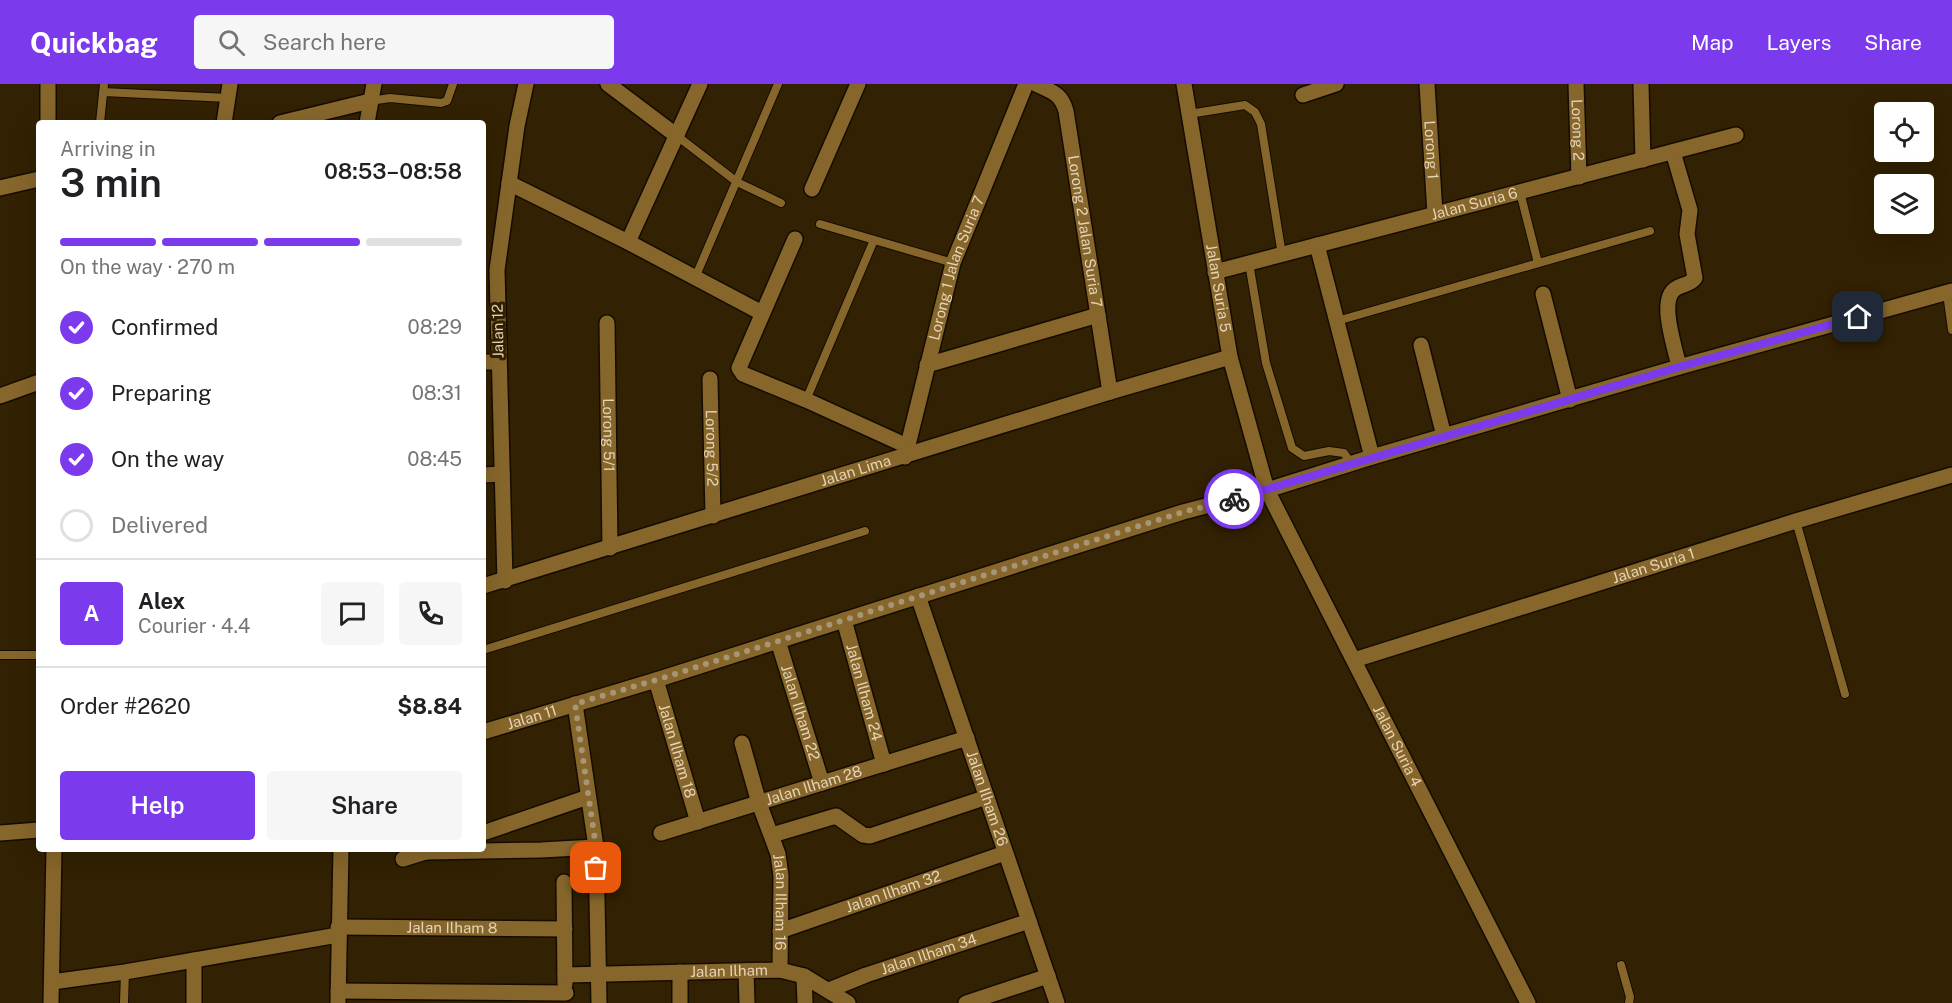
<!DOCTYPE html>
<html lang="en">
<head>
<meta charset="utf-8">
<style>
	body { margin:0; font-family:"Public Sans",sans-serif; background:#f6f6f6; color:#202124; height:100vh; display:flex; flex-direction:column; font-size:22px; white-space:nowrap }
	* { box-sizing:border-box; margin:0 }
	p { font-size:20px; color:#757577 }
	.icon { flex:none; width:33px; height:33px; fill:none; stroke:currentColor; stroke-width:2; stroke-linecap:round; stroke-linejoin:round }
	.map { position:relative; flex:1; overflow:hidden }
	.side { position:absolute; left:36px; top:36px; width:450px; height:732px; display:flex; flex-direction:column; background:#fff; border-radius:6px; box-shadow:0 6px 24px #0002 }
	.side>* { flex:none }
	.buttons { position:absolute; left:1874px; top:18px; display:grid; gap:12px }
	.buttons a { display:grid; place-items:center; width:60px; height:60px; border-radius:6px; background:#fff; box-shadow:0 6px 24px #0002; font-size:30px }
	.pin { position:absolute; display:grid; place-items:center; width:51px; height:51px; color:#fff; margin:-26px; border-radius:12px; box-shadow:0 3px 9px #0006 }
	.courier { position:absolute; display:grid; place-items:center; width:60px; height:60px; margin:-30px; border:4px solid #7c3aed; border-radius:50%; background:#fff; color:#222; box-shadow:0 2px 8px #0007 }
	.head em { font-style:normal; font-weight:600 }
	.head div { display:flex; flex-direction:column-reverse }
	.head { display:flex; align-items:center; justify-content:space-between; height:102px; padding:0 24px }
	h1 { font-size:39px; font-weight:600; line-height:45px }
	.bar { display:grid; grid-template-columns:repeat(4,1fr); gap:9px 6px; align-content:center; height:72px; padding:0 24px }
	.bar i { height:8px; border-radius:4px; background:#e0e0e0 }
	.bar .on { background:#7c3aed }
	.bar p { grid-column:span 4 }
	.line { display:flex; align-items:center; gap:15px; padding:0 24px; border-top:2px solid #e0e0e0 }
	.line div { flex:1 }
	.round { display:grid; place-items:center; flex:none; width:63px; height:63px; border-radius:6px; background:#f6f6f6 }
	ol { padding:0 24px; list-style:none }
	li { display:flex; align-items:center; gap:18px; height:66px }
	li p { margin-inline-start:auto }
	li .icon { padding:6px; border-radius:50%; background:#7c3aed; color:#fff; stroke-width:4 }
	li:last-child { color:#757577 }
	li i { width:33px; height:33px; border:3px solid #e0e0e0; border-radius:50% }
	.primary-button { display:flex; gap:12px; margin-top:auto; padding:12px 24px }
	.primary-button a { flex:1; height:69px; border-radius:6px; background:#7c3aed; color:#fff; font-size:24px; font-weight:600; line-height:69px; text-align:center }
	.primary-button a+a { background:#f6f6f6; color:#202124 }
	header { display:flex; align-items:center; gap:36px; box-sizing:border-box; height:84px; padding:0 30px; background:#7c3aed; color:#fff }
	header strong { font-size:28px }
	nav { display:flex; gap:33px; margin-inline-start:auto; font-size:21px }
	.search { width:420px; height:54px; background:#f6f6f6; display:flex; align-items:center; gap:15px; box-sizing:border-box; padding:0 21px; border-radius:6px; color:#757577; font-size:22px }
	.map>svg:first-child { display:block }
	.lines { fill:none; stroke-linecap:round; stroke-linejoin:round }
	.lane-casing { stroke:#150c00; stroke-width:10 }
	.street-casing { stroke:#150c00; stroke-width:18 }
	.lane { stroke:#86662b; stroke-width:8 }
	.street { stroke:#86662b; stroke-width:15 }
	.done { stroke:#a69577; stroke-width:6; stroke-dasharray:0 10.8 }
	.route { stroke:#7c3aed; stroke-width:8 }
	.labels { text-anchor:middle; stroke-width:6; stroke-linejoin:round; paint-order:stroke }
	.street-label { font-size:15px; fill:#e5d3b6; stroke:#322102 }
</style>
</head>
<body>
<header>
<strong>Quickbag</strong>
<div class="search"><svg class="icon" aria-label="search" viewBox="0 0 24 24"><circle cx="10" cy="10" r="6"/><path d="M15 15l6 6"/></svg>Search here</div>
<nav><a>Map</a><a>Layers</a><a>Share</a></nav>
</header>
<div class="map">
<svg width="1952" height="919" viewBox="0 0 1952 919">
	<rect width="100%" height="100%" fill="#322102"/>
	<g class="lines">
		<defs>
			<path id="lane" d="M103,8L228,14
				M370,17L390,14L441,19L447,17L453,0
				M1189,30L1245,21L1255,28L1261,40L1282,171
				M100,39L104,0
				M677,52L737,98L781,119
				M1520,108L1538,179
				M820,140L953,179
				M1249,179L1266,279L1292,364L1304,372L1329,367L1344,369L1351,379
				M695,194L778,0
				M1947,209L1952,246
				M1337,237L1650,147
				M806,316L874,156
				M1796,437L1845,610
				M483,566L865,447
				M0,571H39
				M1621,881L1630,913L1629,919
				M124,919L125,888"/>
			<g id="street">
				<path d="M608,0L677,52"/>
				<path id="s1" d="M1036,0C1052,8 1061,9 1066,27L1110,308"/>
				<path id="s2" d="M1184,0L1230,273L1267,406L1528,919"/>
				<path id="s3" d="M1427,0L1435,130"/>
				<path id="s4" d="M1576,0L1579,93"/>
				<path d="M1641,0L1643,76"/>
				<path d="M1303,11L1336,0"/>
				<path d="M48,39V0"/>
				<path d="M224,39L230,0"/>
				<path d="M280,39L370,17"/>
				<path d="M367,39L374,0"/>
				<path d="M1673,68L1690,126L1687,150L1695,194C1690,201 1682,200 1675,205C1658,217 1676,266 1679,283"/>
				<path d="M509,99L628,158L762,229"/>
				<path d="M0,104L39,95"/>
				<path d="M812,105L858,0"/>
				<path d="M795,155L739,284L743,290L806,316L907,362"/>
				<path d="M628,158L700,0"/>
				<path d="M1317,161L1372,373"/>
				<path id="s5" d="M1215,188L1736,51"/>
				<path d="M1543,210L1570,316"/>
				<path id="s6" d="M607,239L610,464"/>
				<path d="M1421,261L1444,352"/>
				<path d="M483,278H498"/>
				<path d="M927,281L1098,231"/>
				<path id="s7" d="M710,295L713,432"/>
				<path d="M0,312L39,298"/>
				<path id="s8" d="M905,373L953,179L1026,0"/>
				<path d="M483,391L502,390"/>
				<path d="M505,497L497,186L517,42L526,0"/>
				<path id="s9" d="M483,502L1110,308L1230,273"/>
				<path id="s10" d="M918,512L1057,919"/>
				<path id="s11" d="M844,536L884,680"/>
				<path id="s12" d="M778,557L822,699"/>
				<path id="s13" d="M1354,576L1796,437L1952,391"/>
				<path id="s14" d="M656,596L698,738"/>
				<path d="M575,620L596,763L599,919"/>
				<path id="s15" d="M483,648L656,596L1183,428L1267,406L1372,373L1679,283L1952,207"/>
				<path id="s16" d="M742,659L759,719L778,770L781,792L780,886"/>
				<path d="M0,749L39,746"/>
				<path d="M483,749L588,713"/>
				<path id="s17" d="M661,749L967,654"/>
				<path d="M772,751L836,732L863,751L870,752L987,713"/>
				<path d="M426,768L541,766L596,763"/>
				<path d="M403,775L435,765"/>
				<path d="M564,798L565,900"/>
				<path id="s18" d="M338,843L565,845"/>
				<path id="s19" d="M780,847L1005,769"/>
				<path d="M194,876V919"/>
				<path d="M746,887L747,919"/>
				<path d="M680,888V919"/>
				<path id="s20" d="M565,891L780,886L804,892L848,919"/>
				<path d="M804,892L805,919"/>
				<path d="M52,898L125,888L338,851"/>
				<path id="s21" d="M829,906L866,891L1029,837"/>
				<path d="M338,907L566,909"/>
				<path d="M51,919L54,765"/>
				<path d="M338,919L341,765"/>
				<path d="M966,919L1048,892"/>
			</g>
		</defs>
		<use href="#lane" class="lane-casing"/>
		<use href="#street" class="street-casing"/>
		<use href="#lane" class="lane"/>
		<use href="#street" class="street"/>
	</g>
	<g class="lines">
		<path class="done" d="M596,784V763L575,620L656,596L1183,428L1234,415"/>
		<path class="route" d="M1234,415L1679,283L1858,233"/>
	</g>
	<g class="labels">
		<g class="street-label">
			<text dy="5" stroke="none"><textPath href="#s4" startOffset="46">Lorong 2</textPath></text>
			<text dy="5" stroke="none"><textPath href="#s3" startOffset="66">Lorong 1</textPath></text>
			<text dy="5" stroke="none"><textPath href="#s5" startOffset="268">Jalan Suria 6</textPath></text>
			<text dy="5" stroke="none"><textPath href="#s1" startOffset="164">Lorong 2 Jalan Suria 7</textPath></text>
			<text dy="5" stroke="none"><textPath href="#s8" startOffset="196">Lorong 1 Jalan Suria 7</textPath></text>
			<text dy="5" stroke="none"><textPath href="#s2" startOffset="207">Jalan Suria 5</textPath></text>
			<text transform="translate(498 247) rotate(-91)" y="5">Jalan 12</text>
			<text dy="5" stroke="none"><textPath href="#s6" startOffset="112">Lorong 5/1</textPath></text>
			<text dy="5" stroke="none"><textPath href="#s7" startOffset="69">Lorong 5/2</textPath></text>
			<text dy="5" stroke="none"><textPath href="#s9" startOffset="390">Jalan Lima</textPath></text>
			<text dy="5" stroke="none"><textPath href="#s13" startOffset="314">Jalan Suria 1</textPath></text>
			<text dy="5" stroke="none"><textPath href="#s11" startOffset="75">Jalan Ilham 24</textPath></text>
			<text dy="5" stroke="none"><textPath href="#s12" startOffset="75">Jalan Ilham 22</textPath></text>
			<text dy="5" stroke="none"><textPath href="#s15" startOffset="51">Jalan 11</textPath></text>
			<text dy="5" stroke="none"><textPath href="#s2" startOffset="702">Jalan Suria 4</textPath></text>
			<text dy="5" stroke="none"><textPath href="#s14" startOffset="74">Jalan Ilham 18</textPath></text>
			<text dy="5" stroke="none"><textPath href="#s17" startOffset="160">Jalan Ilham 28</textPath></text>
			<text dy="5" stroke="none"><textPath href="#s10" startOffset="214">Jalan Ilham 26</textPath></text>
			<text dy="5" stroke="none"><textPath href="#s19" startOffset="120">Jalan Ilham 32</textPath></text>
			<text dy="5" stroke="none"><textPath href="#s16" startOffset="165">Jalan Ilham 16</textPath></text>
			<text dy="5" stroke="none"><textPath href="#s18" startOffset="114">Jalan Ilham 8</textPath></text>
			<text dy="5" stroke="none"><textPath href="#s21" startOffset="106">Jalan Ilham 34</textPath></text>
			<text dy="5" stroke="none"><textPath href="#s20" startOffset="164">Jalan Ilham</textPath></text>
		</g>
	</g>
</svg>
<div class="buttons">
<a><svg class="icon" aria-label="locate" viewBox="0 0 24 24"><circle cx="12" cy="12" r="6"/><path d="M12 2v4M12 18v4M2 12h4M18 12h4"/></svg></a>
<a><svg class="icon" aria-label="layers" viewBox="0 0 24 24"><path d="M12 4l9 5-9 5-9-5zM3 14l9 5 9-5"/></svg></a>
</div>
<div class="pin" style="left:596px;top:784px;background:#ea580c"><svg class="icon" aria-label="bag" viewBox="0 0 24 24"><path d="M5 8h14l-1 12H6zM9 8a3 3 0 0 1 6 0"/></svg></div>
<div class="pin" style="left:1858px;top:233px;background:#1f2937"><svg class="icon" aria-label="home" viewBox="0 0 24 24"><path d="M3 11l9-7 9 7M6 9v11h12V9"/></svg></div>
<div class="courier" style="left:1234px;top:415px"><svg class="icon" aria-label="bike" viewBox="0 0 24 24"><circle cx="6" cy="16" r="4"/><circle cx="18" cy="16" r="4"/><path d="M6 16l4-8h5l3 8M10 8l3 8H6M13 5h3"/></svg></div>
<section class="side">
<div class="head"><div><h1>3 min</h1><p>Arriving in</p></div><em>08:53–08:58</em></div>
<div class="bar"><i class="on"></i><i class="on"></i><i class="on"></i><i></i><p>On the way · 270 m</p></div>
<ol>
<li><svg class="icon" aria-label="check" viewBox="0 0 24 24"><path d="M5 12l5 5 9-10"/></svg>Confirmed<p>08:29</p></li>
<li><svg class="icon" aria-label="check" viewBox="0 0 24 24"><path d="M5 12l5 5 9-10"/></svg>Preparing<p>08:31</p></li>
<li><svg class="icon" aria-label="check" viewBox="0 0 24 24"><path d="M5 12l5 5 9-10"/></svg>On the way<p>08:45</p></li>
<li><i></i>Delivered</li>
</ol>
<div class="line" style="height:108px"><b class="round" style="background:#7c3aed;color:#fff">A</b><div><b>Alex</b><p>Courier · 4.4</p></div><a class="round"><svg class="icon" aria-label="chat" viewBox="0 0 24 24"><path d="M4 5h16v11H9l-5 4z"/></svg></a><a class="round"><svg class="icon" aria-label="phone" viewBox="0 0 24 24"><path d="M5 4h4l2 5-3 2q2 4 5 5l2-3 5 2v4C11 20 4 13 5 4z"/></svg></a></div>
<div class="line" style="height:78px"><div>Order #2620</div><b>$8.84</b></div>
<div class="primary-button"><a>Help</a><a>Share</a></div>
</section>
</div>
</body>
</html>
